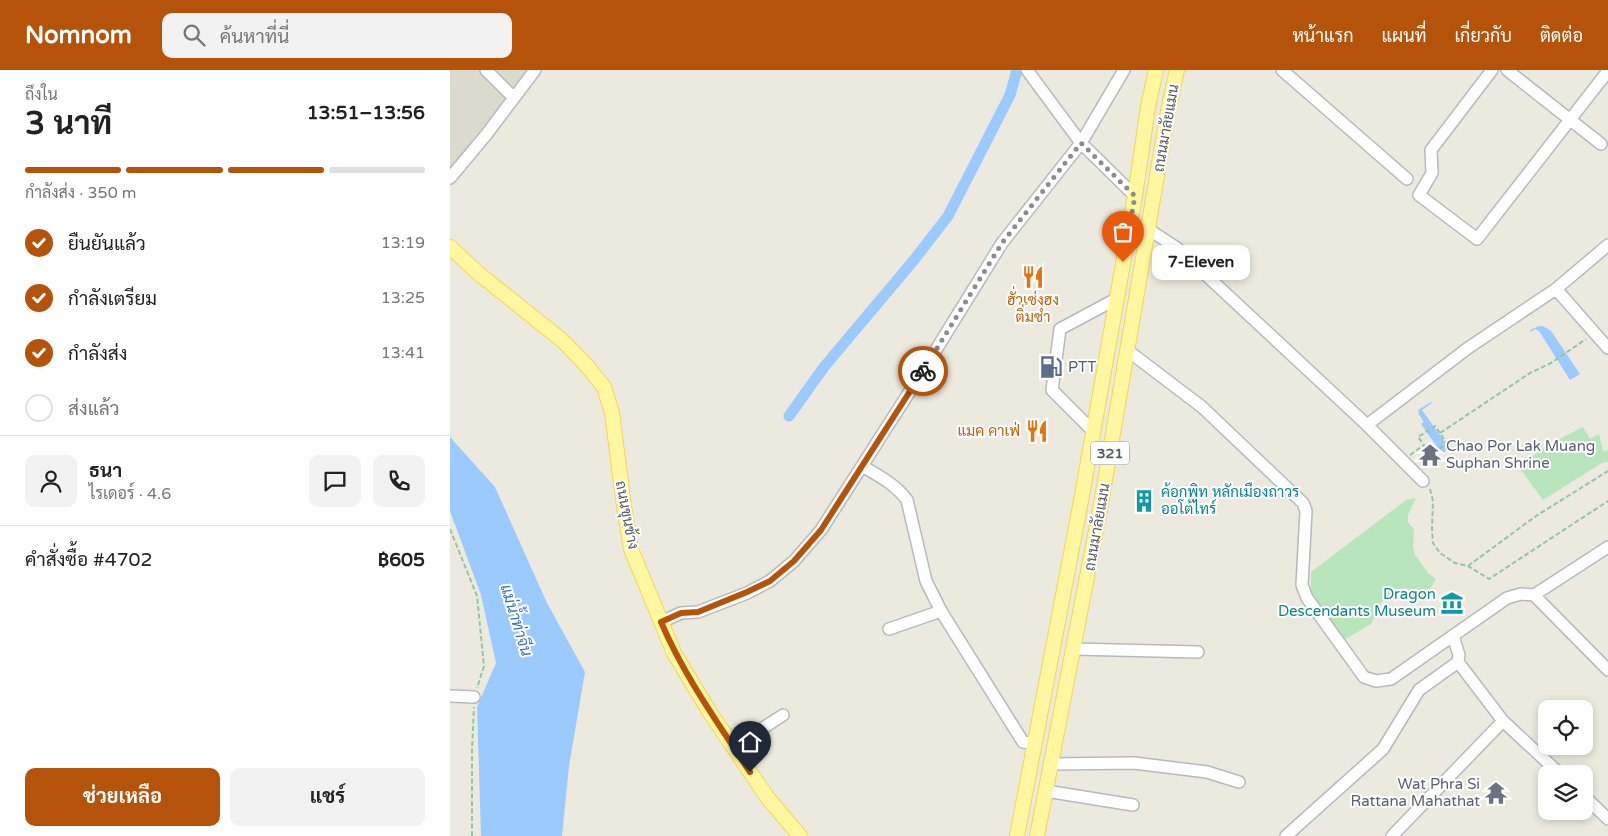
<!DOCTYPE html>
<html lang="th">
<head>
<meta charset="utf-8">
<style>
	body { margin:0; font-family:"Varela Round",Sarabun,sans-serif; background:#f2f2f2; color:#222; height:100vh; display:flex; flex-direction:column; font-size:19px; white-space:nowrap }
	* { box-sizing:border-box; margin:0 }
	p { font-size:16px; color:#767676 }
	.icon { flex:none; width:28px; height:28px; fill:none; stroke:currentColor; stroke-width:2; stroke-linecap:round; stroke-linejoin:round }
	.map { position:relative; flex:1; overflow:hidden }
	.drawer { display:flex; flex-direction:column; background:#fff; width:450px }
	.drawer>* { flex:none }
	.fabs { position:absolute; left:1088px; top:630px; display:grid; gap:10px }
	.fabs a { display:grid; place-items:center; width:55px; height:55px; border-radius:10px; background:#fff; box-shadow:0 2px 8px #0003; font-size:25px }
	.pin { position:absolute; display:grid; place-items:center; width:42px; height:42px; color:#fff; margin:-51px -21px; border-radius:50% 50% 50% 0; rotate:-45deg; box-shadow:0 0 5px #0007 }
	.pin .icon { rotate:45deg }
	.courier { position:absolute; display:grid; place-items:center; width:50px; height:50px; margin:-25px; border:4px solid #b45309; border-radius:50%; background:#fff; color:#222; box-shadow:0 1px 6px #0007 }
	.bubble { position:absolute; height:35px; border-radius:10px; background:#fff; box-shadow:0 2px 8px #0003; font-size:16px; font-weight:700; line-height:35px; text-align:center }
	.overview em { font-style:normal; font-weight:700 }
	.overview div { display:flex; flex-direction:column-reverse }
	.overview { display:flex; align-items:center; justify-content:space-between; height:85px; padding:0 25px }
	h1 { font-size:32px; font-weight:700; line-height:38px }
	.bar { display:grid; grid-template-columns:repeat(4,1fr); gap:8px 5px; align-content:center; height:60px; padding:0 25px }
	.bar i { height:6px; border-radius:4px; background:#e0e0e0 }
	.bar .on { background:#b45309 }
	.bar p { grid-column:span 4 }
	.line { display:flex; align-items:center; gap:12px; padding:0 25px; border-top:1px solid #e0e0e0 }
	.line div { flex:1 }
	.round { display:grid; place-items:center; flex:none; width:52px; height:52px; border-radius:10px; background:#f2f2f2 }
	ol { padding:0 25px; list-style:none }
	li { display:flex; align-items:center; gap:15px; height:55px }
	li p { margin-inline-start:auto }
	li .icon { padding:5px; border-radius:50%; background:#b45309; color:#fff; stroke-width:4 }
	li:last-child { color:#767676 }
	li i { width:28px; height:28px; border:2px solid #e0e0e0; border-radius:50% }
	.primary-button { display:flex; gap:10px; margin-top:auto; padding:10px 25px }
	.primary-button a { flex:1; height:58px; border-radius:10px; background:#b45309; color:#fff; font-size:20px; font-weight:700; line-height:58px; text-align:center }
	.primary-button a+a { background:#f2f2f2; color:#222 }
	header { display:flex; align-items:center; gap:30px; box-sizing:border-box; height:70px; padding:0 25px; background:#b45309; color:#fff }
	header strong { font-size:24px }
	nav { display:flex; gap:28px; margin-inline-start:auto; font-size:18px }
	.search { width:350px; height:45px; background:#f2f2f2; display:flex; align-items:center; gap:12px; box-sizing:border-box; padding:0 18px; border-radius:10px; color:#767676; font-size:19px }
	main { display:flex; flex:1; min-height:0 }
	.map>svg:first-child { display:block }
	.education { fill:#dcd9cd }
	.green { fill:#b9e5bd }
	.water { fill:#9bcaff }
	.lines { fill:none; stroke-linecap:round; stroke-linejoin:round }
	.canal { stroke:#9bcaff; stroke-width:11 }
	.minor-casing { stroke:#b7b9bf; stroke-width:14 }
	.major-casing { stroke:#f6d64d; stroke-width:16 }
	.path { stroke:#92c6a6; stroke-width:2; stroke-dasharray:5 2.5; stroke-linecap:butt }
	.minor { stroke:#fff; stroke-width:11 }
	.major { stroke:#fff8a0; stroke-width:14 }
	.done { stroke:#8c8d8d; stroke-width:5; stroke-dasharray:0 9 }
	.route { stroke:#b45309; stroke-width:6 }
	.labels { text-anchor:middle; stroke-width:4; stroke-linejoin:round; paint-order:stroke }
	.shield { fill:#fff; stroke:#8a8c90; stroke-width:1 }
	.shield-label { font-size:14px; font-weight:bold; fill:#585b61 }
	.street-label { font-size:15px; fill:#585b61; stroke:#fff }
	.food-label { font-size:15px; fill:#c56008; stroke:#fff }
	.service-label { font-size:15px; fill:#4e5e75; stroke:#fff; text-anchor:start }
	.worship-label { font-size:15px; fill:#5b616d; stroke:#fff; text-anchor:start }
	.culture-label { font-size:15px; fill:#0d838f; stroke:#fff; text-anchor:start }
	.water-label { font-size:16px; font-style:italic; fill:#3a72c6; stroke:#fff }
</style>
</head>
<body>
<header>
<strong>Nomnom</strong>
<div class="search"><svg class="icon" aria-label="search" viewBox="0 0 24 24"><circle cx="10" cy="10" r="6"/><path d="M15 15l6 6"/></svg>ค้นหาที่นี่</div>
<nav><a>หน้าแรก</a><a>แผนที่</a><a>เกี่ยวกับ</a><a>ติดต่อ</a></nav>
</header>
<main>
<section class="drawer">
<div class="overview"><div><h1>3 นาที</h1><p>ถึงใน</p></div><em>13:51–13:56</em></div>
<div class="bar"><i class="on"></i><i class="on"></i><i class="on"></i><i></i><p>กำลังส่ง · 350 m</p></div>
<ol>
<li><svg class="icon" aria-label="check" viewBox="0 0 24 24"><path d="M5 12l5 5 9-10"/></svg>ยืนยันแล้ว<p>13:19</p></li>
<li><svg class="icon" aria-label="check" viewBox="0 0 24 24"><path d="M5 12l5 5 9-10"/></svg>กำลังเตรียม<p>13:25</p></li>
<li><svg class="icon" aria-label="check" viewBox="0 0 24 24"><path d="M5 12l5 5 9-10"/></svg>กำลังส่ง<p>13:41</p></li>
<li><i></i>ส่งแล้ว</li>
</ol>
<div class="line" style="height:90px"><a class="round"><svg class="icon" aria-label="person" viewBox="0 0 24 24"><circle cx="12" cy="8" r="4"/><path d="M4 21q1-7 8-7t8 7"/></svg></a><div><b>ธนา</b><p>ไรเดอร์ · 4.6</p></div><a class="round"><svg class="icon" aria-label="chat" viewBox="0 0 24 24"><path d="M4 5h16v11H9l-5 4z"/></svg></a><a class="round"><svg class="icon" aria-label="phone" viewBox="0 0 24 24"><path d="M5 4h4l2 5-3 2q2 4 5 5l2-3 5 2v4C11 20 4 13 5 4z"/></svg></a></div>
<div class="line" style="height:65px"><div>คำสั่งซื้อ #4702</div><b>฿605</b></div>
<div class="primary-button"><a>ช่วยเหลือ</a><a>แชร์</a></div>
</section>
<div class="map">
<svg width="1158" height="766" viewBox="0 0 1158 766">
	<rect width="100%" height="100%" fill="#eceade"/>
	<path class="education" d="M0,0H79L0,98Z"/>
	<path class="green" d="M1133,357L1140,369L1149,364L1153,381L1158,380V392L1152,393L1093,430L1068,396L1100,374Z
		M966,428L958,445V452L964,460L963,476L965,485L978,503L986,509L977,524L954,518L941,523L931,533L921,554L894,570L861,523V502L956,430Z"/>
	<path class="water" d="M1089,256H1093L1101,261L1130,304L1120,310L1089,261L1085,259L1081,262L1080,260Z
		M981,332L982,333L972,340L999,378L992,384L971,354L974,352L968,343L969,342L968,340Z
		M0,367L45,417L97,533L135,602L119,696L112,766H31L27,637L46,593L31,525L0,441Z"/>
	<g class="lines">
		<path class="canal" d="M339,346L374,297L464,190L498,146L560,25L567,0"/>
		<defs>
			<path id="minor" d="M36,0L64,28
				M577,0L631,73L685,126
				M832,0L957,109
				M1042,0L981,80L982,103L969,125L1027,169L1158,1
				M1057,0L1151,74
				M0,108L36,65L85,0
				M698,159L727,178L917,355L973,411
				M1106,219L1158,278
				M677,280L752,337L853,433L856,441L852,515L857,528L914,607L926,611L941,609L1057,528L1071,524L1084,525L1158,477
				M917,355L1018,278L1106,219L1158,175
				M643,361L602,320L610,259L666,229
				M412,396C429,406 445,414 457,430L476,511L491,541L573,672L584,674
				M1084,525L1158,600
				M211,552L231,543L248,542L297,523L320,511L344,491L371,460L476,296L552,173L631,73L674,0
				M439,559L491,541
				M624,579L748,582
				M1008,592L1053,651
				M0,626L24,627
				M284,677L333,645
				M601,694L684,693L757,702L789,712
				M596,721L683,735
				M1134,726L1158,749
				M836,766L933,679L969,620L1008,592L1009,585L1003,566
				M942,766L1053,651L1110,704"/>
			<path id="major" d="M0,177L28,203L113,271L137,296L154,317L162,343L174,436L181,479L224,583L259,641L317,727L350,766
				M567,766L631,431L685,126L698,37L706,0
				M587,766L651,434L718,41L727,0"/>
		</defs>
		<use href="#minor" class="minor-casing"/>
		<use href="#major" class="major-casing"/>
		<path class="path" d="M990,363L985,356L968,367L981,384L997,374L990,363L1080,303L1101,293L1136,269
			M960,385L974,375
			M980,419L983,431L982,459L983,473L990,483L1005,493L1018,496L1039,509L1158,431
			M0,459L27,526L34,596L27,618
			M1018,496L1086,446L1158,401
			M22,766V679L24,637"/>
		<use href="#minor" class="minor"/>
		<use href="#major" class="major"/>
	</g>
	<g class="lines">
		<path class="done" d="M473,301L552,173L631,73L685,126L673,192"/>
		<path class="route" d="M300,702C268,653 234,606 211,552L231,543L248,542L297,522L320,511L344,491L371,460L473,301"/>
	</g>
	<defs>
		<symbol id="restaurant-bare" viewBox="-9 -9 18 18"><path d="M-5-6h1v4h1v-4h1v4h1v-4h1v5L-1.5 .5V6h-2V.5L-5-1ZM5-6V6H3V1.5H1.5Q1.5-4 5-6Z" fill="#e8710a" stroke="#fff" stroke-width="2.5" paint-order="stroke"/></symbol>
		<symbol id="fuel-bare" viewBox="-9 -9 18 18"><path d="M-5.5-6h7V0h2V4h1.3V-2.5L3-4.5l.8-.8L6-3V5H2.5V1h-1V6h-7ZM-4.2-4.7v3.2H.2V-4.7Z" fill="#5c6f8a" stroke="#fff" stroke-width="2.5" paint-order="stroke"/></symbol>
		<symbol id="temple-bare" viewBox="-9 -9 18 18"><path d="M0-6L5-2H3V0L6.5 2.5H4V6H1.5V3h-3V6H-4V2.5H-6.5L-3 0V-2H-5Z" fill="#6b7280" stroke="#fff" stroke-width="2.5" paint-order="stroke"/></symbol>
		<symbol id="building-bare" viewBox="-9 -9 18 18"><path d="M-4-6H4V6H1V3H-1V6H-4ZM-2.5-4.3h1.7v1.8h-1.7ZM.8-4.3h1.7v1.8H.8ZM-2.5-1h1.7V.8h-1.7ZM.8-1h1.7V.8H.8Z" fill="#0f9aa8" stroke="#fff" stroke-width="2.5" paint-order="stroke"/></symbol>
		<symbol id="museum-bare" viewBox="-9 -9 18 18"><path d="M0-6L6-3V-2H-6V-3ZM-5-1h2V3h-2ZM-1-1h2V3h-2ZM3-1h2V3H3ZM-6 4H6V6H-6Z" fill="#0f9aa8" stroke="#fff" stroke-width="2.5" paint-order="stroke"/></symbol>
	</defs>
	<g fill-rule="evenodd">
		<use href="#restaurant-bare" x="567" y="191" width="32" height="32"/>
		<use href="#fuel-bare" x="585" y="281" width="32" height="32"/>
		<use href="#restaurant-bare" x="571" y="345" width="32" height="32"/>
		<use href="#temple-bare" x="964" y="369" width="32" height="32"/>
		<use href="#building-bare" x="678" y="415" width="32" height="32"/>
		<use href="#museum-bare" x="986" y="517" width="32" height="32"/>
		<use href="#temple-bare" x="1030" y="707" width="32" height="32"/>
	</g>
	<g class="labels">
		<rect class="shield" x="641" y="371.5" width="38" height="23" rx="4"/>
		<g class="shield-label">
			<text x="660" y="388">321</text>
		</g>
		<g class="street-label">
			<text transform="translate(716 58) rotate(-80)" y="5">ถนนมาลัยแมน</text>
			<text transform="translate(177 445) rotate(79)" y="5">ถนนขุนช้าง</text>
			<text transform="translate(647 457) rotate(-80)" y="5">ถนนมาลัยแมน</text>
		</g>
		<g class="food-label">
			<text x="583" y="235">ฮั่วเซ่งฮง<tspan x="583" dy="17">ติ่มซำ</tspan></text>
			<text x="570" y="366" text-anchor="end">แมค คาเฟ่</text>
		</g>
		<g class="service-label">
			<text x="618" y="302">PTT</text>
		</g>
		<g class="worship-label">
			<text x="996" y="381">Chao Por Lak Muang<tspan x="996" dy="17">Suphan Shrine</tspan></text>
			<text x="1030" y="719" text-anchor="end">Wat Phra Si<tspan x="1030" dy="17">Rattana Mahathat</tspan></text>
		</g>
		<g class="culture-label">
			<text x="711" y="427">ค้อกพิท หลักเมืองถาวร<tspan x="711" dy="17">ออโต้ไทร์</tspan></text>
			<text x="986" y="529" text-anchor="end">Dragon<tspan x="986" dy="17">Descendants Museum</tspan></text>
		</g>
		<g class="water-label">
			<text transform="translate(67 550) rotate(73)" y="6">แม่น้ำท่าจีน</text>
		</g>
	</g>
</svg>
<div class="fabs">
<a><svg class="icon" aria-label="locate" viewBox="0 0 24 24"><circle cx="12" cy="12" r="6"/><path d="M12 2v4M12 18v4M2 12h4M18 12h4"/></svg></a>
<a><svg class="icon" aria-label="layers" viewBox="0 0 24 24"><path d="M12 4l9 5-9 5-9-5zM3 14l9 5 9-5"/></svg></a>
</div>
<div class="pin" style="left:673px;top:192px;background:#ea580c"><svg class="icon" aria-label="bag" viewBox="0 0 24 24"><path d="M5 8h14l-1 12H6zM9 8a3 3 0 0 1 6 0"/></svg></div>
<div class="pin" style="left:300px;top:702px;background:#1f2937"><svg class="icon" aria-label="home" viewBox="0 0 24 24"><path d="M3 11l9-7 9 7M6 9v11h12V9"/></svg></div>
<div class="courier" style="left:473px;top:301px"><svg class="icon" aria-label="bike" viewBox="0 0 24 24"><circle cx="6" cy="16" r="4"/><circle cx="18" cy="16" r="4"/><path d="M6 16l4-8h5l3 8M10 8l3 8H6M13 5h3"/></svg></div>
<div class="bubble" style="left:702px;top:175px;width:98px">7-Eleven</div>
</div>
</main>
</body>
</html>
